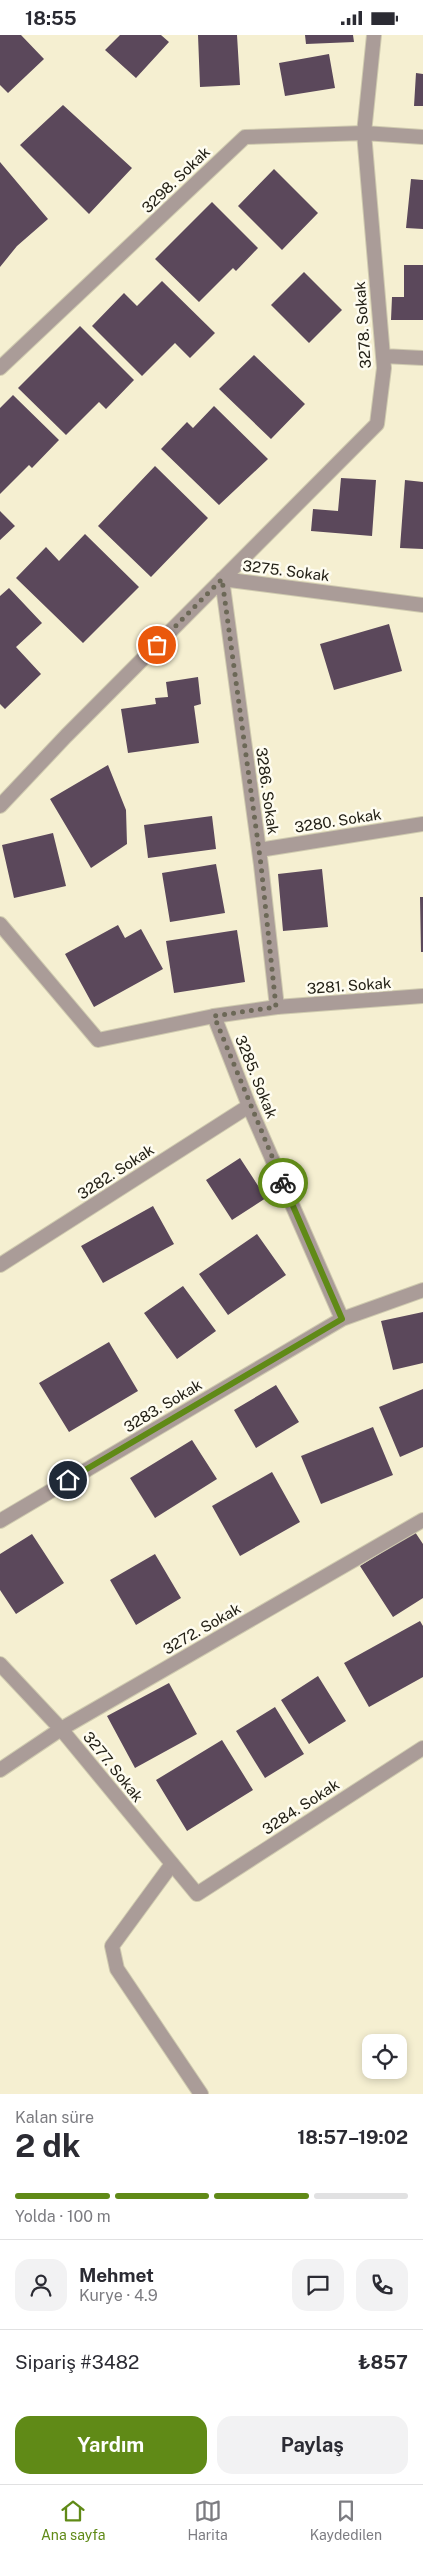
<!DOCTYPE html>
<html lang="tr">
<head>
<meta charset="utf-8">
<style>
	body { margin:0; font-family:"Public Sans",sans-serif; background:#f2f2f3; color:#2b2b33; height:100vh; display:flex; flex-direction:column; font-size:19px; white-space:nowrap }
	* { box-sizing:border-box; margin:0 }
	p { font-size:16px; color:#7c7c81 }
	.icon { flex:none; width:28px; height:28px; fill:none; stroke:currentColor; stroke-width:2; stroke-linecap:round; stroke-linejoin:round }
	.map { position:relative; height:2059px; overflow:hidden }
	.drawer { display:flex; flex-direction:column; background:#fff; flex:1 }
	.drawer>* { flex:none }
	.buttons { position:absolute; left:362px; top:1999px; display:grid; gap:10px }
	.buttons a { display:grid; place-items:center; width:45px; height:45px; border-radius:10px; background:#fff; box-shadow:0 2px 8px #0003; font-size:25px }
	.pin { position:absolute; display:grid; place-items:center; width:42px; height:42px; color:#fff; margin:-21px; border:2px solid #fff; border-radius:50%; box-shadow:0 1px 5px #0007 }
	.courier { position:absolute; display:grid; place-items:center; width:50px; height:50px; margin:-25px; border:4px solid #608a17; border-radius:50%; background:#fff; color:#222; box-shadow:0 1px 6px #0007 }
	.headline em { font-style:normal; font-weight:700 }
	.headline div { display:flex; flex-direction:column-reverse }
	.headline { display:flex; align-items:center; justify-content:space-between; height:85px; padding:0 15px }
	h1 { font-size:32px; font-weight:700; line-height:38px }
	.bar { display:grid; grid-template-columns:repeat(4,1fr); gap:8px 5px; align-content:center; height:60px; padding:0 15px }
	.bar i { height:6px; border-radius:4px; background:#e1e1e2 }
	.bar .selected { background:#608a17 }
	.bar p { grid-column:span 4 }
	.line { display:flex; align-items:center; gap:12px; padding:0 15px; border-top:1px solid #e1e1e2 }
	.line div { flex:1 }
	.round { display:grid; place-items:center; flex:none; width:52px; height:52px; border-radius:15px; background:#f2f2f3 }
	.primary-button { display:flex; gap:10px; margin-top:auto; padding:10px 15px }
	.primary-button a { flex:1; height:58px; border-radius:15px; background:#608a17; color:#fff; font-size:20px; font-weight:700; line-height:58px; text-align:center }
	.primary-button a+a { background:#f2f2f3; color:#2b2b33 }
	.status { display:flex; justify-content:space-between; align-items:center; height:35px; padding:0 25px; background:#fff; direction:ltr }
	.status svg { height:14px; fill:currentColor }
	.dock { display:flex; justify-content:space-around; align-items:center; height:70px; border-top:1px solid #e1e1e2; background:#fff; font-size:14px; color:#7c7c81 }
	.dock a { display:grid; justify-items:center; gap:2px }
	.dock .selected { color:#608a17 }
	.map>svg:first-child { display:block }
	.building { fill:#5b485b }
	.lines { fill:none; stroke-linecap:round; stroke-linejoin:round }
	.service-casing { stroke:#cfcaaf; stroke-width:16 }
	.minor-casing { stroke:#cfcaaf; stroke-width:16 }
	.service { stroke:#aa9c98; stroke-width:14 }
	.minor { stroke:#aa9c98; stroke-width:14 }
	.done { stroke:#6c6857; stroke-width:5; stroke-dasharray:0 9 }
	.route { stroke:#608a17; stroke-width:6 }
	.labels { text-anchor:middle; stroke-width:5; stroke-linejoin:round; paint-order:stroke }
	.street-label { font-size:15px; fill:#232016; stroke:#fefcf0 }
</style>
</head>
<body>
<div class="status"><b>18:55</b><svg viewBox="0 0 49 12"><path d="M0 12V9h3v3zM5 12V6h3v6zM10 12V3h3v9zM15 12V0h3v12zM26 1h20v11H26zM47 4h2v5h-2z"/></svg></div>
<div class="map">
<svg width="423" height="2059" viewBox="0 0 423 2059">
	<rect width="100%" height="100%" fill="#f5efd1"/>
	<path class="building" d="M0,0H21L44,24L8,58L0,50Z
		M120,0H161L169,7L136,43L105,15Z
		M198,0H237L240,50L200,52Z
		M305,0H353L354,7L306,9Z
		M329,19L335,53L285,61L279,28Z
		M416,38L423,39V71H414Z
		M63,70L132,133L89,179L20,110Z
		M0,127L48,184L17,211L0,232Z
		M274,134L318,178L282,215L238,171Z
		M411,144L423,145V194L406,193Z
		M212,167L258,213L236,236L233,233L199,267L155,224Z
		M404,230H423V285H391L392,262H404Z
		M304,237L342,275L309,308L271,270Z
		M162,246L215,298L190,323L175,308L142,341L92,291L124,258L137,271Z
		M80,291L134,345L106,374L99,367L66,400L18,353Z
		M254,320L305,369L271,404L219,354Z
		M13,360L59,405L32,433L29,430L0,459V373Z
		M214,371L268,424L219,470L161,414L187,387L193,393Z
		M155,431L208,483L151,542L98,491Z
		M341,443L376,445L372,501L311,496L313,474L338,476Z
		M405,445L423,447V514L400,513Z
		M0,476L15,491L0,505Z
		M85,499L139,552L83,608L16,543L46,512L59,526Z
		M9,553L42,588L16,612L41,639L5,674L0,669V561Z
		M389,589L402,636L334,655L320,609Z
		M198,642L201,669L194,671L199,708L128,718L121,674L156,669L155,663L168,662L166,647Z
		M108,730L126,775L127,809L91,833L50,764Z
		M212,781L216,814L148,823L144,790Z
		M53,798L66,851L14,863L2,810Z
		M216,829L225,878L170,887L162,838Z
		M322,834L328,892L283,896L278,839Z
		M420,862H423V917H421Z
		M118,890L125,903L141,894L163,934L94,972L65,919Z
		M237,895L245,947L174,958L166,906Z
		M240,1123L266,1163L232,1185L206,1145Z
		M153,1171L174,1209L103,1248L81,1211Z
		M257,1199L286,1240L228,1280L199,1239Z
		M183,1251L216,1296L177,1324L144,1278Z
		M423,1277V1328L393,1335L381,1286Z
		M109,1307L138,1356L69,1397L39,1348Z
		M276,1350L299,1387L256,1413L234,1375Z
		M423,1354V1412L400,1422L379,1372Z
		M373,1392L393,1440L321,1469L301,1421Z
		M192,1405L217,1444L155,1483L130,1443Z
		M272,1437L300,1487L240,1521L212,1471Z
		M415,1497L423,1509V1563L393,1582L360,1531Z
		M32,1499L64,1548L16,1579L0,1555V1519Z
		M155,1519L181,1563L136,1590L110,1545Z
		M420,1586L423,1591V1642L369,1672L344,1628Z
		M318,1641L346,1686L309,1709L281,1665Z
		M169,1648L197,1699L135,1733L107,1681Z
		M275,1672L304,1719L265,1743L236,1696Z
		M222,1705L253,1755L187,1796L156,1745Z"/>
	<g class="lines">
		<defs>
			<path id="service" d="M214,981L277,972
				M172,1829L112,1911L117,1934L201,2059"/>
			<path id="minor" d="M383,321L423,323
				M0,333L245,102L364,98L423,102
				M222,544L261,830L277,972L423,961
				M222,544L423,570
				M0,771L66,701L377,389L384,333L364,98L374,0
				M259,815L423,789
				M0,889L98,1005L214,981L249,1071L342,1284
				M0,1230L249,1071
				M0,1486L342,1284L423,1255
				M0,1629L61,1694L197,1859L423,1713
				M0,1735L61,1694L423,1485"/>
		</defs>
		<use href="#service" class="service-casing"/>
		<use href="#minor" class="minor-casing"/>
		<use href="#service" class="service"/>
		<use href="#minor" class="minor"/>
	</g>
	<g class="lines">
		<path class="done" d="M157,610L222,544L261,830L276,972L214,981L283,1148"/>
		<path class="route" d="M68,1445L342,1284L283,1148"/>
	</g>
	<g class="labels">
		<g class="street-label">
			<text transform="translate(176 145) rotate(-44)" y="5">3298. Sokak</text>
			<text transform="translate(363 290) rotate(-94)" y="5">3278. Sokak</text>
			<text transform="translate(286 536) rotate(7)" y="5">3275. Sokak</text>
			<text transform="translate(267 756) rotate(82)" y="5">3286. Sokak</text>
			<text transform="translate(338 786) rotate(-9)" y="5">3280. Sokak</text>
			<text transform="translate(349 951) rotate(-4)" y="5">3281. Sokak</text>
			<text transform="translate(256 1042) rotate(68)" y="5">3285. Sokak</text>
			<text transform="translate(116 1137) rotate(-33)" y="5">3282. Sokak</text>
			<text transform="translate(163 1371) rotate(-31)" y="5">3283. Sokak</text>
			<text transform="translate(202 1594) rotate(-30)" y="5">3272. Sokak</text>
			<text transform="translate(113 1732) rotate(51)" y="5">3277. Sokak</text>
			<text transform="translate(301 1772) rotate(-33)" y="5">3284. Sokak</text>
		</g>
	</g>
</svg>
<div class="buttons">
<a><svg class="icon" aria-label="locate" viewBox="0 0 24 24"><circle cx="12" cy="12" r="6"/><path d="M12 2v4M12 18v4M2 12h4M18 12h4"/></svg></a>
</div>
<div class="pin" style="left:157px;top:610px;background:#ea580c"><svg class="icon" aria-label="bag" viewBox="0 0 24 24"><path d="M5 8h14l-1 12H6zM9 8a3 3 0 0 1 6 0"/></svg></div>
<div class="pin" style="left:68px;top:1445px;background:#1f2937"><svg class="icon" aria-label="home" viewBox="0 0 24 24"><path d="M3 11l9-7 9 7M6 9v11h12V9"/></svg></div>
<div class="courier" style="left:283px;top:1148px"><svg class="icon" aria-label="bike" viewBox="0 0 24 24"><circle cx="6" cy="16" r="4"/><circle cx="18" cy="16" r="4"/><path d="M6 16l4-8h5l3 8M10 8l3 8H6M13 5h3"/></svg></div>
</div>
<section class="drawer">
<div class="headline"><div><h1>2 dk</h1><p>Kalan süre</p></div><em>18:57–19:02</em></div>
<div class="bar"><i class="selected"></i><i class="selected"></i><i class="selected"></i><i></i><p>Yolda · 100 m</p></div>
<div class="line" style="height:90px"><a class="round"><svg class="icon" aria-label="person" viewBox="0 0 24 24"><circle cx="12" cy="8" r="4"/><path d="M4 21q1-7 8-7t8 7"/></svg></a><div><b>Mehmet</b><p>Kurye · 4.9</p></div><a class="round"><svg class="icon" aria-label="chat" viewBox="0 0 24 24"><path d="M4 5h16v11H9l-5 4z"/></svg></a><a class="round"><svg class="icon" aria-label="phone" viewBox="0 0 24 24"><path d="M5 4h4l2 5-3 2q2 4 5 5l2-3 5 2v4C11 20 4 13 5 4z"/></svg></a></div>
<div class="line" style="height:65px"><div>Sipariş #3482</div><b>₺857</b></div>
<div class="primary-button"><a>Yardım</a><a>Paylaş</a></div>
</section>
<nav class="dock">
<a class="selected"><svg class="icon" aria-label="home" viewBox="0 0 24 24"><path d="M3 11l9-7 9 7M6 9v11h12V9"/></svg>Ana sayfa</a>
<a><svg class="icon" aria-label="map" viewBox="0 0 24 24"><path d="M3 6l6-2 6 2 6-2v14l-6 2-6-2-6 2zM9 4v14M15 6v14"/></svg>Harita</a>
<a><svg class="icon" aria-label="saved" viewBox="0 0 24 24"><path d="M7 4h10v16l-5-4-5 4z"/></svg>Kaydedilen</a>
</nav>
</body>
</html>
